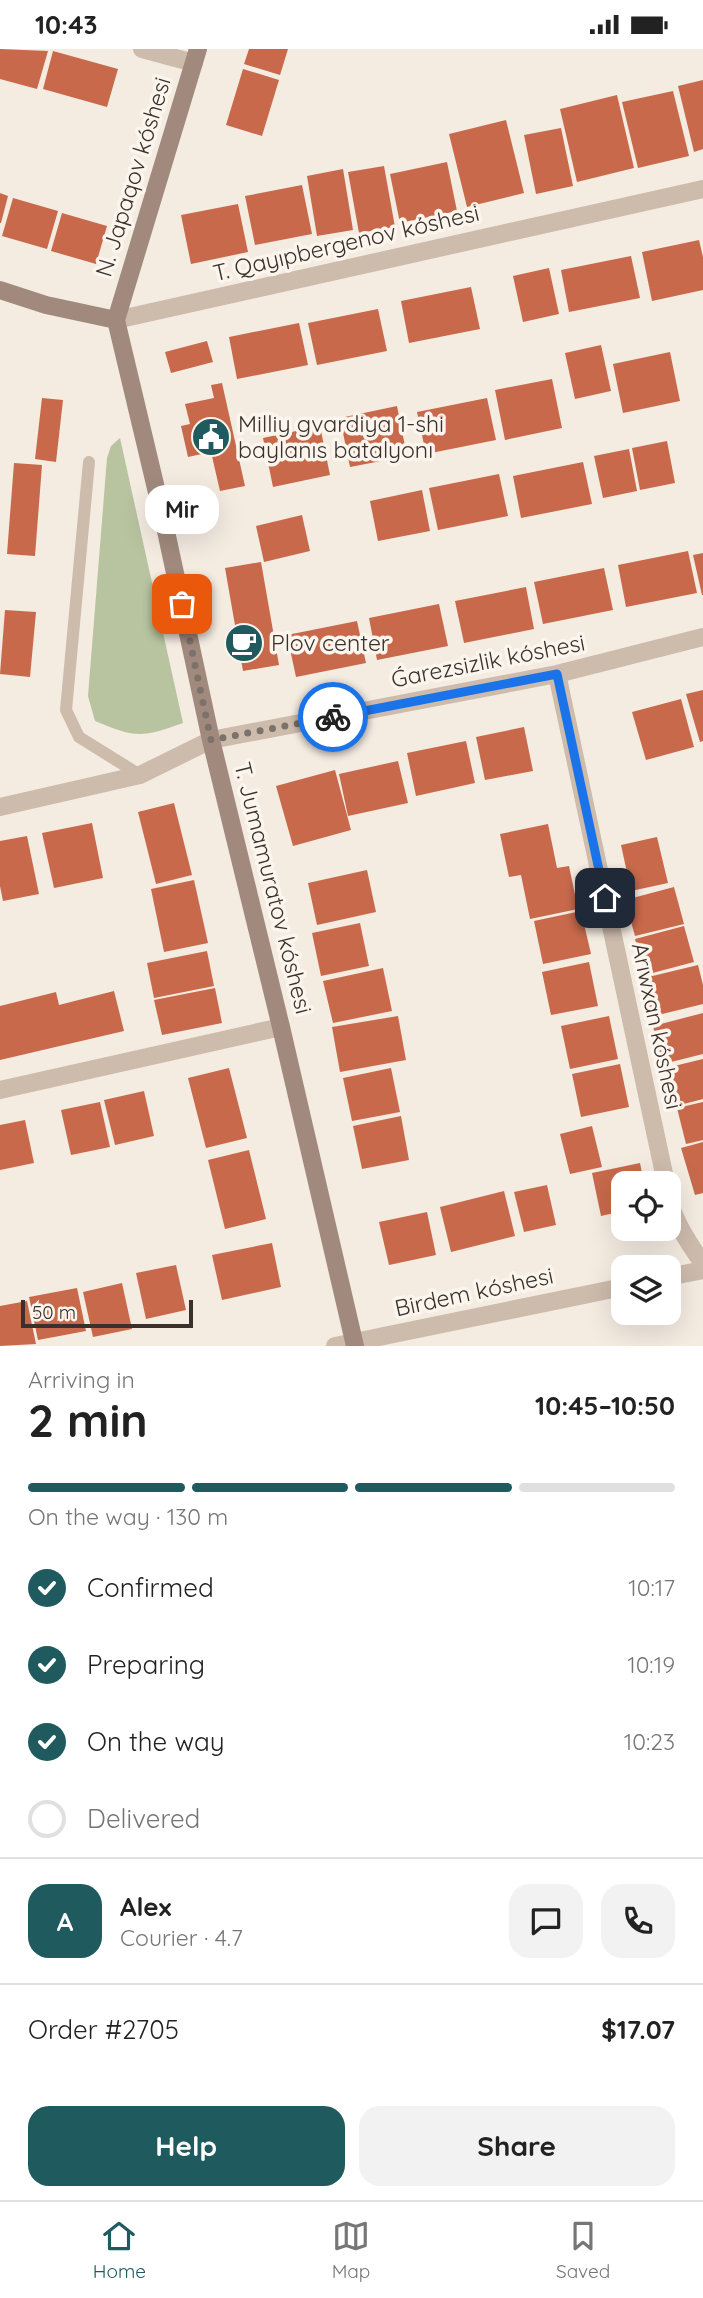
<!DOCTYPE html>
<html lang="en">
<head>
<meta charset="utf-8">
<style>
	body { margin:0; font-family:Quicksand,sans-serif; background:#f2f2f2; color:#222; height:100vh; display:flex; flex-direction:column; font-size:26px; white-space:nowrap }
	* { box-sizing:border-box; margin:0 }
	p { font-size:23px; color:#767676 }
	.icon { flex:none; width:38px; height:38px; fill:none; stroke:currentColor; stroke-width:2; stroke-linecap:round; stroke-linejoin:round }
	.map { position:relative; height:1297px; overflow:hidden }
	.side { display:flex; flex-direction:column; background:#fff; flex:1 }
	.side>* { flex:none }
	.buttons { position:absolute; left:611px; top:1122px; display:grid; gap:14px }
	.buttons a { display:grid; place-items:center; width:70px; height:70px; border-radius:14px; background:#fff; box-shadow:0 7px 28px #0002; font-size:35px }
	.scale { position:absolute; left:21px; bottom:18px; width:172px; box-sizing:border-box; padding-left:7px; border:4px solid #3b302b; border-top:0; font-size:19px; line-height:24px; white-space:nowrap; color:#3b302b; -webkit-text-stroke:5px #fbf5ee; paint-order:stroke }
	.pin { position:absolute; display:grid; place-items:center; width:60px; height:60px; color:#fff; margin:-30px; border-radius:14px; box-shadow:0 4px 10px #0006 }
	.courier { position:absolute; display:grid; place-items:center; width:70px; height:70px; margin:-35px; border:5px solid #1a73e8; border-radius:50%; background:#fff; color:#222; box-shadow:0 2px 9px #0007 }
	.bubble { position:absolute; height:49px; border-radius:21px; background:#fff; box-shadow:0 7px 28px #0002; font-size:23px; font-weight:700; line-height:49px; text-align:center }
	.overview em { font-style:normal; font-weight:700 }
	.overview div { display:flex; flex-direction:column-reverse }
	.overview { display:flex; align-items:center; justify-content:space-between; height:119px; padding:0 28px }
	h1 { font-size:46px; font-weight:700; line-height:52px }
	.bar { display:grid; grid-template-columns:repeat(4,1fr); gap:10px 7px; align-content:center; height:84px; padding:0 28px }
	.bar i { height:9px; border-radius:5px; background:#e0e0e0 }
	.bar .current { background:#1f5a5e }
	.bar p { grid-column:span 4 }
	.line { display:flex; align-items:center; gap:18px; padding:0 28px; border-top:2px solid #e0e0e0 }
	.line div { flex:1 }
	.round { display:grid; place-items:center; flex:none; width:74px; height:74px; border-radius:21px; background:#f2f2f2 }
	ol { padding:0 28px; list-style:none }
	li { display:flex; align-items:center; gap:21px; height:77px }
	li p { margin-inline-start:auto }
	li .icon { padding:7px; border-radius:50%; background:#1f5a5e; color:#fff; stroke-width:4 }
	li:last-child { color:#767676 }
	li i { width:38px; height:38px; border:4px solid #e0e0e0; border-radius:50% }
	.cta { display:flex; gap:14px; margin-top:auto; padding:14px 28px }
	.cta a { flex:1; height:80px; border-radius:21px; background:#1f5a5e; color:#fff; font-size:28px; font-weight:700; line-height:80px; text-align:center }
	.cta a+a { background:#f2f2f2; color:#222 }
	.status { display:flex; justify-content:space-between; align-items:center; height:49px; padding:0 35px; background:#fff; direction:ltr }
	.status svg { height:19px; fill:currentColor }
	.menu { display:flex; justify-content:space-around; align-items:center; height:98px; border-top:2px solid #e0e0e0; background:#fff; font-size:19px; color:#767676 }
	.menu a { display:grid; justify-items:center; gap:4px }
	.menu .current { color:#1f5a5e }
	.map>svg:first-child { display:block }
	.green { fill:#b8c4a0 }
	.building { fill:#c8694b }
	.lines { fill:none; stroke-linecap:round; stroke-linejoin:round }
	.lane { stroke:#cdbbac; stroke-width:12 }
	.street { stroke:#cdbbac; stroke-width:18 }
	.secondary { stroke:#a18a7d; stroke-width:18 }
	.done { stroke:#7c716b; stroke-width:7; stroke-dasharray:0 12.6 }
	.route { stroke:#1a73e8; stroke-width:9 }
	.labels { text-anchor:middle; stroke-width:7; stroke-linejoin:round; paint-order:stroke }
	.street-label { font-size:23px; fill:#3b302b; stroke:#fbf5ee }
	.poi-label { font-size:23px; fill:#3b302b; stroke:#fbf5ee; text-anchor:start }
</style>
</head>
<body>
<div class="status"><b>10:43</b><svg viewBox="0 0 49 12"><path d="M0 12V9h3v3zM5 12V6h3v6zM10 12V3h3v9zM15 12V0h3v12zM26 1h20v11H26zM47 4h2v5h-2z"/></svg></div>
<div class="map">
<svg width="703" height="1297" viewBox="0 0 703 1297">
	<rect width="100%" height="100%" fill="#f4ebe1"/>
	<path class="green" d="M120,389L183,674C141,689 136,689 95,672L88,647L107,409L111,397Z"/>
	<path class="building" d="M0,0L48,2L37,40L0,30Z
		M249,0H288L280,26L244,15Z
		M53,2L118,20L107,58L43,40Z
		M243,20L279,31L262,87L226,76Z
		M703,31V100L694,103L678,37Z
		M673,42L689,107L638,119L622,53Z
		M617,46L634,119L577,133L560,60Z
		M506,71L524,144L467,158L449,85Z
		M561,79L573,137L536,145L524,86Z
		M447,113L457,162L400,174L390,125Z
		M384,117L395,178L359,184L348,123Z
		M343,120L353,181L317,187L307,127Z
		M302,136L312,185L255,196L245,147Z
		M0,144L8,147L1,174H0Z
		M13,149L58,162L47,200L2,187Z
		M238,155L248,203L191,215L181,166Z
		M62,164L107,177L96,215L51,202Z
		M699,191L703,208V241L652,252L642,203Z
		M631,207L640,249L569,263L561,221Z
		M549,219L559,265L523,273L513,227Z
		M471,238L480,280L409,294L401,252Z
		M378,260L387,302L317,316L308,274Z
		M299,274L308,316L237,330L229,288Z
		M207,292L213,313L171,324L165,303Z
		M601,296L611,342L575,350L565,304Z
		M670,303L680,352L623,364L613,315Z
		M552,330L562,379L505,391L495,341Z
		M222,334L245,437L220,442L211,403L188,408L181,377L190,375L185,355L214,349L211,336Z
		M42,349L63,351L56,413L35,410Z
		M487,349L496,391L426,405L417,363Z
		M397,357L407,407L350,418L340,369Z
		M320,377L330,426L273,438L263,389Z
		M667,392L675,434L640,441L632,399Z
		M629,400L637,442L603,449L594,407Z
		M583,413L592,455L521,469L513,427Z
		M14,414L42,416L35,507L7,505Z
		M499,425L508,467L438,481L429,439Z
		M422,441L430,482L378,492L370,452Z
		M302,466L310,502L264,513L256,477Z
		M688,502L697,544L626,558L618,516Z
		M703,504V546H702L693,506Z
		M261,513L279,616L243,622L225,519Z
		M604,519L613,561L543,575L534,533Z
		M526,538L534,580L464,594L455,552Z
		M439,555L448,597L377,611L369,569Z
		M5,561L36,563L30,628L0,625Z
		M357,572L366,614L296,628L287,586Z
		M703,641V692L700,693L686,645Z
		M681,650L694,698L646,711L632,663Z
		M524,678L533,722L485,731L476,688Z
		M466,692L475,734L416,747L407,704Z
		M398,712L408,754L348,767L339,725Z
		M335,721L351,781L293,797L276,737Z
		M174,754L192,826L156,835L138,763Z
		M92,774L103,829L54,839L42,784Z
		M548,775L557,819L569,817L578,860L530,870L521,826L509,828L500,785Z
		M27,787L39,845L3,852L0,837V792Z
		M657,788L668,834L631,842L621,796Z
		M367,821L376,863L317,876L308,834Z
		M194,831L208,894L164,903L151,840Z
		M674,838L684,875L635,887L625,851Z
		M581,862L591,905L543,915L534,872Z
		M360,874L369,917L321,927L312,884Z
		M684,877L694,913L645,926L635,890Z
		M207,902L214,937L154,949L147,914Z
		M589,913L598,957L551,966L542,923Z
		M698,916L703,936V955L650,968L640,930Z
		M383,919L392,962L333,974L323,932Z
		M215,939L222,974L162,986L154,951Z
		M114,942L124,982L0,1011V957L56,943L59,956Z
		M703,964V1005L663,1015L653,977Z
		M398,967L406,1011L340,1023L332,978Z
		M609,967L618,1010L570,1020L561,977Z
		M703,1010V1050L676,1057L666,1019Z
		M620,1015L629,1058L581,1068L572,1025Z
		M229,1019L247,1089L206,1099L188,1029Z
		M391,1019L400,1063L352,1072L343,1029Z
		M144,1042L154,1087L115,1096L104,1051Z
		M100,1053L110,1098L71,1106L61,1061Z
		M703,1053V1091L686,1095L677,1059Z
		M401,1067L409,1111L362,1120L353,1077Z
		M25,1071L34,1114L0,1121V1076Z
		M592,1077L602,1118L570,1125L560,1085Z
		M703,1093V1144L695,1146L681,1099Z
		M249,1101L266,1170L225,1180L208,1111Z
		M640,1114L644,1134H623V1162L601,1167L592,1124Z
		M547,1136L556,1176L524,1183L514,1143Z
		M504,1142L515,1187L451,1203L440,1158Z
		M427,1163L436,1206L389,1216L379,1173Z
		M272,1194L281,1238L222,1251L212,1206Z
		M176,1216L186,1261L146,1270L136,1224Z
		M122,1234L132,1280L93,1288L83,1243Z
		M77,1239L86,1282L38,1291L29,1248Z
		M27,1252L36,1295L0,1297V1257Z"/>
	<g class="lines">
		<path class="lane" d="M89,413L66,661L79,688L140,726"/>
		<path class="street" d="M142,0L194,14
			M116,271L703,140
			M557,625L666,1134
			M0,758L140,726L211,691L557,625L703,588
			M0,1041L281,978
			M668,1148C674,1172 688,1194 703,1214
			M668,1228L703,1221
			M335,1297L623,1238"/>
		<path class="secondary" d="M0,241L46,256L116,271
			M116,271L164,473L211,691L281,978L355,1297
			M116,271L198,0"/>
	</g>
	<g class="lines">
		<path class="done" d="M182,555L211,691L333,668"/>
		<path class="route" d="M333,668L557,625L605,849"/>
	</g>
	<defs>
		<symbol id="civic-disc" viewBox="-11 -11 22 22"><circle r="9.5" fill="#1f5a5e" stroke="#fbf5ee"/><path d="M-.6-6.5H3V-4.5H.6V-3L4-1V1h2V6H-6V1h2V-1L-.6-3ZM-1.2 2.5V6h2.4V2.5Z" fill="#fff"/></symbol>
		<symbol id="cafe-disc" viewBox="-11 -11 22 22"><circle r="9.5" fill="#1f5a5e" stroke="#fbf5ee"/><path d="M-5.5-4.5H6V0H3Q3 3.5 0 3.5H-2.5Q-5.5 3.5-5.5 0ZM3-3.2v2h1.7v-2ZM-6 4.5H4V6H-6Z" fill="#fff"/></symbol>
	</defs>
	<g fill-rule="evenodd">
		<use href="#civic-disc" x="189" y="366" width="44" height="44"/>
		<use href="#cafe-disc" x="222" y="572" width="44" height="44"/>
	</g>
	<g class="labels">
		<g class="street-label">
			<text transform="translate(133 128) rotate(-73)" y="8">N. Japaqov kóshesi</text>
			<text transform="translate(346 194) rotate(-13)" y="8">T. Qayıpbergenov kóshesi</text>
			<text transform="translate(488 612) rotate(-11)" y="8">Ǵarezsizlik kóshesi</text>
			<text transform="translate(273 839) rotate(76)" y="8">T. Jumamuratov kóshesi</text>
			<text transform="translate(657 977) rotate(78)" y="8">Arıwxan kóshesi</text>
			<text transform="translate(474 1243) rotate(-12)" y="8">Birdem kóshesi</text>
		</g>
		<g class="poi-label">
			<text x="238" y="383">Milliy gvardiya 1-shi<tspan x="238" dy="26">baylanıs batalyonı</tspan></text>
			<text x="271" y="602">Plov center</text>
		</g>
	</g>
</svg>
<div class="buttons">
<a><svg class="icon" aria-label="locate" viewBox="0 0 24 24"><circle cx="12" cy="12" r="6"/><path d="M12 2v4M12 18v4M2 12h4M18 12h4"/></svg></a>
<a><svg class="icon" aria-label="layers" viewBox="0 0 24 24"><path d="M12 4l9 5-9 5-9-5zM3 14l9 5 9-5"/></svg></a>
</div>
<div class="scale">50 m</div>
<div class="pin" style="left:182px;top:555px;background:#ea580c"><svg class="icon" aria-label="bag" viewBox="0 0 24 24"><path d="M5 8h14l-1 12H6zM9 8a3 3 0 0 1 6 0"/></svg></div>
<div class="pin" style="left:605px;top:849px;background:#1f2937"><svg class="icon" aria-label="home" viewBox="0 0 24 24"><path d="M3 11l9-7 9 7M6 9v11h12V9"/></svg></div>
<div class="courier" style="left:333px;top:668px"><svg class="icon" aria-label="bike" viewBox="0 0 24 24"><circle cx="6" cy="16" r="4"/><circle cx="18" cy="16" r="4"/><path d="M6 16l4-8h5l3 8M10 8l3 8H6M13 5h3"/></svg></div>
<div class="bubble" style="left:145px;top:436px;width:74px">Mir</div>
</div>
<section class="side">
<div class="overview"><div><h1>2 min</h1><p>Arriving in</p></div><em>10:45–10:50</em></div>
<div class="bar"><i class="current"></i><i class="current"></i><i class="current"></i><i></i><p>On the way · 130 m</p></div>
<ol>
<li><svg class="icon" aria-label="check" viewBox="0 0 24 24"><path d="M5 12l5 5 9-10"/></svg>Confirmed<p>10:17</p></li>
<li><svg class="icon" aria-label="check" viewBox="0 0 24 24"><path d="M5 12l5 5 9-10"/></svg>Preparing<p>10:19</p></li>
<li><svg class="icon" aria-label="check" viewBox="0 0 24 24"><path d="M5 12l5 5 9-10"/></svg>On the way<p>10:23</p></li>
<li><i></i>Delivered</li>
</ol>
<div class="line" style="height:126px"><b class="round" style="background:#1f5a5e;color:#fff">A</b><div><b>Alex</b><p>Courier · 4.7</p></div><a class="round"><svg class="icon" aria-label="chat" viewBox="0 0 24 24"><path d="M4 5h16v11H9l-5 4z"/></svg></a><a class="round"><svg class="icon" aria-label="phone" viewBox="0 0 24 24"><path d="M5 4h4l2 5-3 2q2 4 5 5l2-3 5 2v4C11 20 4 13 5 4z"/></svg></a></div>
<div class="line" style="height:91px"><div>Order #2705</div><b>$17.07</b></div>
<div class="cta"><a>Help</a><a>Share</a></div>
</section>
<nav class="menu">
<a class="current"><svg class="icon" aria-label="home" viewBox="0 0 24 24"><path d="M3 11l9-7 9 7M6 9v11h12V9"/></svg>Home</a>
<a><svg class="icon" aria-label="map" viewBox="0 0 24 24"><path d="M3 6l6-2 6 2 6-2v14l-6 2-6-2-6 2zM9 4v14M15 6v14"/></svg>Map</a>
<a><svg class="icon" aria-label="saved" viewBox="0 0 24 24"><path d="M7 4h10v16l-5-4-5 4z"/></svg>Saved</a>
</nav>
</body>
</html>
